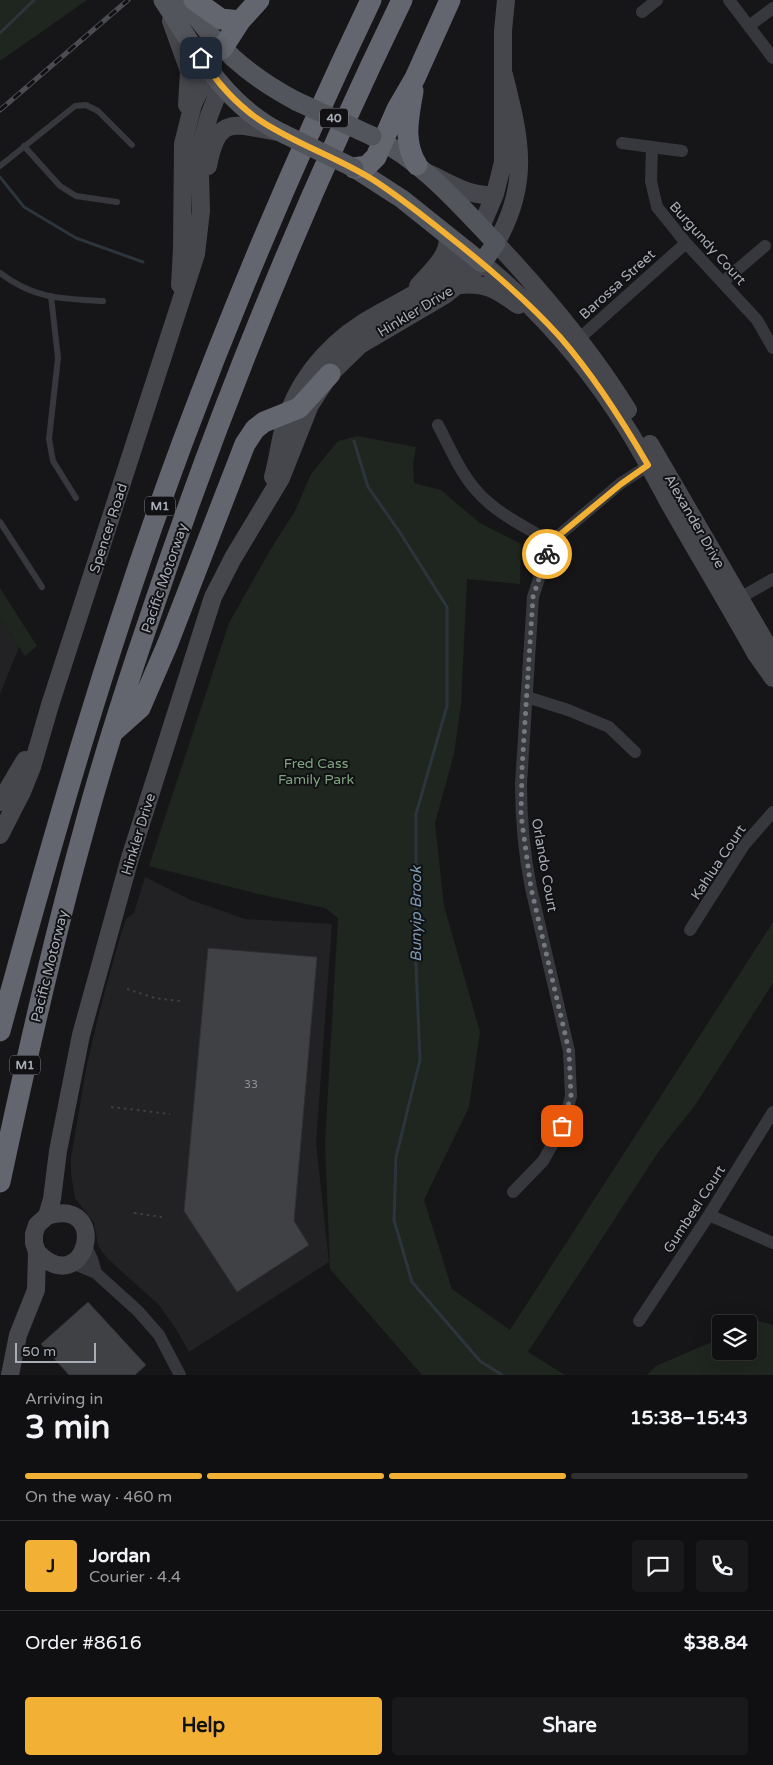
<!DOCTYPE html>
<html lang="en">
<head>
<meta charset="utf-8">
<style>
	body { margin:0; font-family:"Varela Round",sans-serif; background:#19191b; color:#f1f3f6; height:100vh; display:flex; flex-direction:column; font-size:19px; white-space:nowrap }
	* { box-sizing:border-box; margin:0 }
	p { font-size:16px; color:#9c9d9f }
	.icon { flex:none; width:28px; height:28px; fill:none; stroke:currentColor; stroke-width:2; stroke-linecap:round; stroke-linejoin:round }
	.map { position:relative; height:1375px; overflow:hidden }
	.details { display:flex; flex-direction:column; background:#101012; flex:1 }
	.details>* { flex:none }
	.buttons { position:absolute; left:712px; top:1315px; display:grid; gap:10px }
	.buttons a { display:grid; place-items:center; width:45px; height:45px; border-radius:5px; background:#101012; box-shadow:0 5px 20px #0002,0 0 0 1px #303032; font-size:25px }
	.scale { position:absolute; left:15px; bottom:12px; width:81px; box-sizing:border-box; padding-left:5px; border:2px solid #a8adb8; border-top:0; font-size:14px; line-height:18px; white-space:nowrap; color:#a8adb8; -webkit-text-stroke:4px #111113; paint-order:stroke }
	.pin { position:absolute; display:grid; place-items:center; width:42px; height:42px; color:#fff; margin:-21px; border-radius:10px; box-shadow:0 2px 8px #0006 }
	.courier { position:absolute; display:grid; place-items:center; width:50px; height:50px; margin:-25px; border:4px solid #f2b134; border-radius:50%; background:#fff; color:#222; box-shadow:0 1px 6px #0007 }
	.summary em { font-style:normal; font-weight:800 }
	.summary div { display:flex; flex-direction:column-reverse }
	.summary { display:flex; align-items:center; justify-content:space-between; height:85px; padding:0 25px }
	h1 { font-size:32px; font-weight:800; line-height:38px }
	.bar { display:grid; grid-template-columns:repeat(4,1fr); gap:8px 5px; align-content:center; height:60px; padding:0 25px }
	.bar i { height:6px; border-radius:4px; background:#303032 }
	.bar .on { background:#f2b134 }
	.bar p { grid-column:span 4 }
	.line { display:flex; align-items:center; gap:12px; padding:0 25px; border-top:1px solid #303032 }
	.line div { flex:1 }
	.round { display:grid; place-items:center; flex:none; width:52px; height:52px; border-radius:5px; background:#19191b }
	.button { display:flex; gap:10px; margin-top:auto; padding:10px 25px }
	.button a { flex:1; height:58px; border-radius:5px; background:#f2b134; color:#111; font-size:20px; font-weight:800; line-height:58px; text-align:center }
	.button a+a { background:#19191b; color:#f1f3f6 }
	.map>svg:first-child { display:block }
	.built { fill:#222225 }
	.green { fill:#1e261f }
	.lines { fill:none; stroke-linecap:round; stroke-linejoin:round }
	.stream { stroke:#2c353c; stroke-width:3 }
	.building { fill:#404145; stroke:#303034 }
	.path { stroke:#3d3f44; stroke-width:2; stroke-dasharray:2.5 4; stroke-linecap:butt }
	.lane { stroke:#37383d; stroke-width:6 }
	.street { stroke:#37383d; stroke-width:12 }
	.secondary { stroke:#45474d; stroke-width:18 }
	.primary { stroke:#53555c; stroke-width:19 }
	.highway { stroke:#63666e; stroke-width:21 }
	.rail-casing { stroke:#4a4c52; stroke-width:5 }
	.rail { stroke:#111113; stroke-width:3; stroke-dasharray:9; stroke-linecap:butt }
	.primary-bridge { stroke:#53555c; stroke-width:19 }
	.done { stroke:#757880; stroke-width:5; stroke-dasharray:0 9 }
	.route { stroke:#f2b134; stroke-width:6 }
	.labels { text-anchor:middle; stroke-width:4; stroke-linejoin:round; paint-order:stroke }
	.number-label { font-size:11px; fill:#8e929b }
	.shield { fill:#111113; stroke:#7b7e86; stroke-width:1 }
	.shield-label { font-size:12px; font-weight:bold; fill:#a8adb8 }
	.street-label { font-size:14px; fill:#a8adb8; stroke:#111113 }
	.park-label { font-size:14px; fill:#7fa381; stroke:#111113 }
	.water-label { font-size:15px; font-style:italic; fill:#7f9bb3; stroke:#111113 }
</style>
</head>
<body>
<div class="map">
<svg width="773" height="1375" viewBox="0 0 773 1375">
	<rect width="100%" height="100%" fill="#161618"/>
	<path class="built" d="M0,618L19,647L0,694Z
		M145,877L191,900L245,919L332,924L316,1143L329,1262L189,1352L176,1329L159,1305L108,1259L102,1252L98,1245L94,1223L75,1198L71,1174V1158L86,1069L100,1009L120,937L126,919L134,913Z"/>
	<path class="green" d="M0,0H87L0,61Z
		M357,436L416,447L413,464L414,483L441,490L480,523L521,544L520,584L467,579L461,705L454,754L435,823L444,906L480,1032L469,1107L424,1200L452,1289L510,1330L773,922V983L696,1104L659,1151L528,1352L565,1375H422L330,1269L325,1143L338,918L325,908L258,894L149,866L229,623L269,552L295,511L311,474L338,441Z
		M0,588L37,646L25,656L0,618Z
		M759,1321L773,1325V1375H647L656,1366L721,1338V1351H749V1326Z"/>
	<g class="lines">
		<path class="stream" d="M0,33L34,0
			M0,177L24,207L76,238L143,262
			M354,441L368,487L399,531L447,607V706L416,814V966L420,1060L396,1157L394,1220L412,1282L480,1361L502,1375"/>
	</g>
	<path class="building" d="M208,948L317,957L294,1221L309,1245L237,1292L184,1211Z
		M88,1302L146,1365L135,1375H69L41,1344Z"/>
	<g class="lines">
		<path class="path" d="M127,989L155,998L180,1001
			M111,1107L170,1114
			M134,1213L162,1217"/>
		<path class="lane" d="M24,146L60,186L76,196L117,202
			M0,166L75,106L86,105L98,111L132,145
			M0,273C34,299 62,299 103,301
			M51,296L58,358L49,439L53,461L76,498
			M0,522L42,587"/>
		<path class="street" d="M729,0L773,58
			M642,12L657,0
			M749,26L773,8
			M622,143L682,151
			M652,147L651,181L657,207L686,243L757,320L773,348
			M723,282L765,246
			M572,345L686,243
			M438,425C449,446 459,470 475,489C494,512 525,527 551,542
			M733,602L773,579
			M527,697L568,710L609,727L635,752
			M690,930L744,845L773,812
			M513,1192L543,1161L563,1126L571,1096L569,1051L531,888C524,853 521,819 521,784L533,597L551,542L621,483L654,462
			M709,1215L773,1243
			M86,1246L92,1259L96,1273
			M72,1263L96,1273L138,1311L159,1335L180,1375
			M639,1321L709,1215L773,1112"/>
		<path class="secondary" d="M171,21L189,71L187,105
			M504,75C520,138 531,182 496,243C545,295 590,349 628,410
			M208,166C218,113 235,125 278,132
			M430,174C449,183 474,199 495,194
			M481,227L495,194L503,162V31L506,0
			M180,285L182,248L183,144L193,104L209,71
			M459,285C485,282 497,290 518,305
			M418,286C429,273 452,254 447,235
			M650,444L773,655
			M273,477C279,456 280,434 288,414C304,370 337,336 378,314C411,296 443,280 468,251
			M0,802L25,760
			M0,835L22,792L32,767L50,705L196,254L201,211L200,173L201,146L209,116L221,85
			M37,1252C86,1302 112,1196 47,1216
			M10,1375L18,1335L36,1290L37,1252L34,1243V1234L37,1225L47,1216L52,1199L58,1151L81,1035L130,858L213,597L233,558L281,478L310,405L330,374L360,345L445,295L466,278L482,263C540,310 589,367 628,430C643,454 656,479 669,503C698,554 728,604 756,654L773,678"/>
		<path class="primary" d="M163,0C196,51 226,107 284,134
			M184,0C215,46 247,75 296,101
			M354,168L402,199L482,263L496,243C458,203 422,161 372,136"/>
		<path class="highway" d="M194,0L221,19L240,21
			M222,49L240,21L259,0
			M413,91C409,116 402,141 417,165
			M354,168L367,166L376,157L397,109L415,78L450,0
			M112,733L140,708L168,643L245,444L255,429L264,422L299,408L330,374
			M0,1031C54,832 111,634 183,441C239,291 302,144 371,0
			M0,1182C25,1065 51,948 83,833C103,758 127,684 152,611C222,402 306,198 402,0"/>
		<defs>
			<path id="rail" d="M0,110L128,0"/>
		</defs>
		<use href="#rail" class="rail-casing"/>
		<use href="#rail" class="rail"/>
		<path class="primary-bridge" d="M296,101L372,136
			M284,134L354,168"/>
	</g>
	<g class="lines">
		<path class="done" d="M547,554L533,597L522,768L521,815L531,888L569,1051L571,1096L562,1126"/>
		<path class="route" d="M201,58C216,81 235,103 258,119C294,144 338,157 375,181C401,198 426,218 451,238C489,268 527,300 560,337C594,376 622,420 648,465L621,484L551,542L547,554"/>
	</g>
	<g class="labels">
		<g class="number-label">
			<text x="251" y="1088">33</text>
		</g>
		<g class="shield">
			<rect x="320" y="108.5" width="28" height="19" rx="4"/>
			<rect x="145" y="496.5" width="30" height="19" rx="4"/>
			<rect x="10" y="1055.5" width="30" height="19" rx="4"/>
		</g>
		<g class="shield-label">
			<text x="334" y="122">40</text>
			<text x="160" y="510">M1</text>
			<text x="25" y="1069">M1</text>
		</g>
		<g class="street-label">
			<text transform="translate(708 243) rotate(48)" y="5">Burgundy Court</text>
			<text transform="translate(617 284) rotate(-42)" y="5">Barossa Street</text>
			<text transform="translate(415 311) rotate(-31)" y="5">Hinkler Drive</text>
			<text transform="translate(695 521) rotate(60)" y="5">Alexander Drive</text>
			<text transform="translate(108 528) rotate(-72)" y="5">Spencer Road</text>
			<text transform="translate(164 578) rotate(-71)" y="5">Pacific Motorway</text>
			<text transform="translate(138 834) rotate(-73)" y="5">Hinkler Drive</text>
			<text transform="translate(718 862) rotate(-56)" y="5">Kahlua Court</text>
			<text transform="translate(545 865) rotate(80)" y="5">Orlando Court</text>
			<text transform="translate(49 966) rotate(-76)" y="5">Pacific Motorway</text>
			<text transform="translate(694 1209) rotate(-57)" y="5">Gumbeel Court</text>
		</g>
		<g class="park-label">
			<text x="316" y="768">Fred Cass<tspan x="316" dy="16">Family Park</tspan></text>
		</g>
		<g class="water-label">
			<text transform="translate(416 914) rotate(-90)" y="5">Bunyip Brook</text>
		</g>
	</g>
</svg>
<div class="buttons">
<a><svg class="icon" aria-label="layers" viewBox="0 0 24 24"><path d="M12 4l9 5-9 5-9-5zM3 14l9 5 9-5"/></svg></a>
</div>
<div class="scale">50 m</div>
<div class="pin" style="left:562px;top:1126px;background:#ea580c"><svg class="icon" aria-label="bag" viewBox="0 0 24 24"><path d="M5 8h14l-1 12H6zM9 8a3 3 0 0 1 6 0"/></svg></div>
<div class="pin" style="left:201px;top:58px;background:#1f2937"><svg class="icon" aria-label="home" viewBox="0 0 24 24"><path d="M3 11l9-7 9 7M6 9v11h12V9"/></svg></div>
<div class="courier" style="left:547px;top:554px"><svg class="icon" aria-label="bike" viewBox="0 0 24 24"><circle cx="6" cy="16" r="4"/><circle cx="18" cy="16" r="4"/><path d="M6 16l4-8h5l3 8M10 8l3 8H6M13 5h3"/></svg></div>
</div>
<section class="details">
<div class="summary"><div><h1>3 min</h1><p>Arriving in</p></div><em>15:38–15:43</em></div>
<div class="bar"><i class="on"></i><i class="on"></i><i class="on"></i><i></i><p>On the way · 460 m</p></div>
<div class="line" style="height:90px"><b class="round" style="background:#f2b134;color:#111">J</b><div><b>Jordan</b><p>Courier · 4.4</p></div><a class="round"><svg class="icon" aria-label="chat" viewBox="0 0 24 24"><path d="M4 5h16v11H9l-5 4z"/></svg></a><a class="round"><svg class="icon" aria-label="phone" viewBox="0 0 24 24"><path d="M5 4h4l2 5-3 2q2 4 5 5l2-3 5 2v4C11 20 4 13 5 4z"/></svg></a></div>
<div class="line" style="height:65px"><div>Order #8616</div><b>$38.84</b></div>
<div class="button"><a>Help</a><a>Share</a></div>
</section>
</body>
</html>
